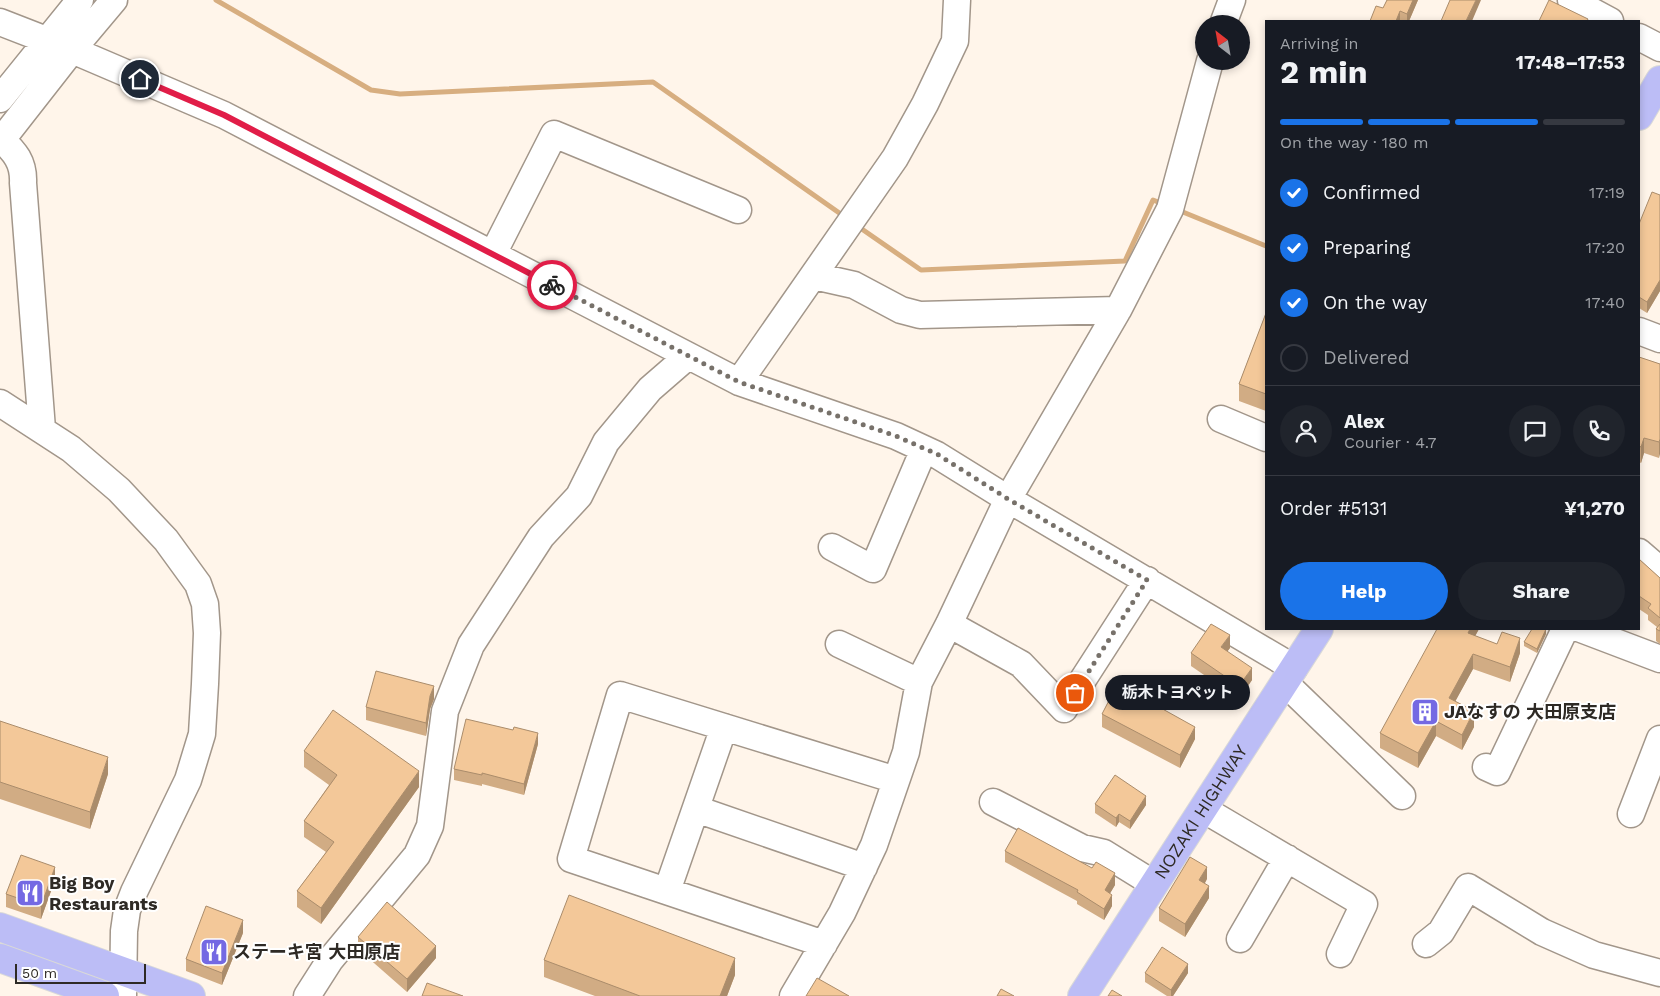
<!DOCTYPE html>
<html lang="en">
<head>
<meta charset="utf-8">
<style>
	body { margin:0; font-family:"Work Sans","Noto Sans JP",sans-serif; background:#20242c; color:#f1f3f6; height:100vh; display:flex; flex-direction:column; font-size:19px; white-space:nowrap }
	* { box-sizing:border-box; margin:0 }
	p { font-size:16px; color:#9ea1a6 }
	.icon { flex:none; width:28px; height:28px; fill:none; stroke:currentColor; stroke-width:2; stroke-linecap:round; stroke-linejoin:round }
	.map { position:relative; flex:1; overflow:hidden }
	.panel { position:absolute; left:1265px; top:20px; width:375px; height:610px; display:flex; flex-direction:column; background:#171b24; border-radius:0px; box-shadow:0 2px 8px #0003 }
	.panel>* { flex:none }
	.needle { width:32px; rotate:329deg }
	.buttons { position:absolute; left:1195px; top:15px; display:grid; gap:10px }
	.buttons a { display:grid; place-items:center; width:55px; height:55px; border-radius:50%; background:#171b24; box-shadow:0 2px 8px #0003; font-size:25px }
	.scale { position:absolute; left:15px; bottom:12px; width:131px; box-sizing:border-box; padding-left:5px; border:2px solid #2e2a25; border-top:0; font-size:14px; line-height:18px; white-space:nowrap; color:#2e2a25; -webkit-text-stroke:4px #fff; paint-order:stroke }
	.pin { position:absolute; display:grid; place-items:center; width:42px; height:42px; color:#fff; margin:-21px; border:2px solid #fff; border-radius:50%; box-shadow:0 1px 5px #0007 }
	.courier { position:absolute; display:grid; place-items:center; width:50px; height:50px; margin:-25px; border:4px solid #e11d48; border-radius:50%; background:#fff; color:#222; box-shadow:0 1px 6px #0007 }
	.bubble { position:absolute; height:35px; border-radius:18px; background:#171b24; box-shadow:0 2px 8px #0003; font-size:16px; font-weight:700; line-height:35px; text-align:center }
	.head em { font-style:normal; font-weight:700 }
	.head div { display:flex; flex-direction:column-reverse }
	.head { display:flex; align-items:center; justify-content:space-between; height:85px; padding:0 15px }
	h1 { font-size:32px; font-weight:700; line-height:38px }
	.bar { display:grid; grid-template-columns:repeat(4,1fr); gap:8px 5px; align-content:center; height:60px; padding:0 15px }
	.bar i { height:6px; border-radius:4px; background:#363941 }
	.bar .on { background:#1a73e8 }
	.bar p { grid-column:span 4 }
	.line { display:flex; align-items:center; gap:12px; padding:0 15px; border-top:1px solid #363941 }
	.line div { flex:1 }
	.round { display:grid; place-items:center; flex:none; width:52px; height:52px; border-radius:26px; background:#20242c }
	ol { padding:0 15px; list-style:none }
	li { display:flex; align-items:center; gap:15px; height:55px }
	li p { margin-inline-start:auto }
	li .icon { padding:5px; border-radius:50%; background:#1a73e8; color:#fff; stroke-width:4 }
	li:last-child { color:#9ea1a6 }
	li i { width:28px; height:28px; border:2px solid #363941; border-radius:50% }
	.primary-button { display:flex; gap:10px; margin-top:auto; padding:10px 15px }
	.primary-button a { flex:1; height:58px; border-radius:30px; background:#1a73e8; color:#fff; font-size:20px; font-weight:700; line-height:58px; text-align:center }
	.primary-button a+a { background:#20242c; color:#f1f3f6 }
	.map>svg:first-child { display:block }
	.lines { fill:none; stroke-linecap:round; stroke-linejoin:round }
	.stream { stroke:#d7ae80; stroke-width:5 }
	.minor-casing { stroke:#a2968a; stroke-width:29 }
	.highway-casing { stroke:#d9d9d8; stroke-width:30 }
	.minor { stroke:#fff; stroke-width:26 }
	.highway { stroke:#bcbdf6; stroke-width:28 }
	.wall { fill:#d1ac84 }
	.shaded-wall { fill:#aa8c6b }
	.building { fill:#f3c899; stroke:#aa8c6b }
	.done { stroke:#77716a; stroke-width:5; stroke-dasharray:0 9 }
	.route { stroke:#e11d48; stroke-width:6 }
	.labels { text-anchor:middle; stroke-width:4; stroke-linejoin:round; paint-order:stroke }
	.poi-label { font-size:18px; font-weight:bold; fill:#2e2a25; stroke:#fff; text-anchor:start }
	.street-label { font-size:18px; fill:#2e2a25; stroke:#fff }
</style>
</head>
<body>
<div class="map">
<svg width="1660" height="996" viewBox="0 0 1660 996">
	<rect width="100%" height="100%" fill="#fff5ea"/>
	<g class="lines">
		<path class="stream" d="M216,0L371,90L400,94L653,82L845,217
			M1178,210L1266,246
			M856,225L921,270L1125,261L1153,200L1163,204"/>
		<defs>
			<path id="minor" d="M1571,0L1610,21
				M0,22L72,50L224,115L739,382L896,436L937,455L1008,499L1294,668
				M1223,24L1232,0
				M1639,37L1660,48
				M0,99L80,0
				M0,138C15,152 24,162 23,183L42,429
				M0,142L72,50L114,0
				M493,254L554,134L738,210
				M814,276L854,285L901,310L920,315L1118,310
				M1639,331L1660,339
				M739,382L895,158L925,104L955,41L957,0
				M0,403L71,449L119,490L166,540L198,584L205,604L207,633L205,684L202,734L188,780L134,892L127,910L124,931L123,996
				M1221,419L1266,438
				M832,547L873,569L924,449
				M1639,552L1660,570
				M949,624L1021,664L1064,709L1147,580
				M1581,629L1660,659
				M839,644L919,682
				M1285,683L1402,796
				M1486,767L1497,772L1565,629
				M993,802L1082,848L1104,853L1154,884
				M696,809L864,867
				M1203,809L1364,904L1340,954
				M1631,814L1660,739
				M667,891L724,727
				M1240,939L1287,858
				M824,944L571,859L620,695L896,780
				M1426,944L1441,932L1468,887L1542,932L1594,955L1660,973
				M307,996L330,960L417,855L430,826L445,711L471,645L541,537L579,496L606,442L650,389L688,356
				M793,996L842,913L874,845L906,752L919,682L949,624L1008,499L1118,310L1170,209L1210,61"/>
			<g id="highway">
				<path d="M1639,116L1660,80"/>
				<path d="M0,927L191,996"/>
				<path d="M0,958L105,996"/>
				<path id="s1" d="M1082,996L1319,629"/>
			</g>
		</defs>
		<use href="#minor" class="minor-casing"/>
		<use href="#highway" class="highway-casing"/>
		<use href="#minor" class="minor"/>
		<use href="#highway" class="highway"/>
	</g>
	<path class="wall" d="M1387,0H1418L1409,21H1370L1383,8Z
		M1660,195V291L1647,313L1639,308V224Z
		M1266,313V411L1239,401V384Z
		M1639,357L1660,364L1659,458L1644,453L1641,463L1639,462Z
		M1639,559L1660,578V644L1656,641V629L1657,627L1648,620V615L1639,609Z
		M1479,629L1475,636L1520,653L1510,682L1473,669L1455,701L1474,727L1462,750L1436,736L1418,768L1380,748V733Z
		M1546,634L1537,653L1524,646V642Z
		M1230,648L1227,651L1252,680L1239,699L1191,666V653Z
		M1140,697L1170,700L1164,710L1195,739L1180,768L1102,727V714Z
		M434,699L430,709L426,736L366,720V707Z
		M0,721L108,774L90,829L0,799Z
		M538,744L524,795L482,784V786L454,780V769Z
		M304,751L419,787L321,924L297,907V891L326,852L304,837V821L329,785L304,767Z
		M1095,804L1146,805L1130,829L1119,822L1116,827L1095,813Z
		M1005,851L1115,885L1110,893L1112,906L1104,920L1077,904V901L1005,862Z
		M1207,879L1205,883L1209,898L1185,937L1159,921V908Z
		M55,880L41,919L6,907V894Z
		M243,933L222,985L186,971V959Z
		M358,937L436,958L407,992L358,949Z
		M544,960L735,975L727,996H595L544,977Z
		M1145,973H1188L1173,996H1167L1145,982Z"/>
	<path class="shaded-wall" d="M1413,0H1418L1409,21H1407V14Z
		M1476,0H1481L1472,21H1466Z
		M1400,11V21H1396Z
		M1660,280V291L1647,313V302Z
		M1644,438V453L1641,463V447Z
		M1660,439V454L1659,458V442Z
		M1470,629H1479L1468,649V633Z
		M1546,629V634L1537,653V649Z
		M1230,635V648L1221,660V647Z
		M1520,638V653L1510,682V667Z
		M1473,654V669L1449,713V698Z
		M1252,668V680L1239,699V686Z
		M434,686V699L430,709L426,736V723L430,696Z
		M1170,687V700L1159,720V707Z
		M1474,711V727L1462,750V735Z
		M1436,721V736L1418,768V753Z
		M1195,727V739L1180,768V755Z
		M538,733V744L524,795V784Z
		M108,757V774L90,829V812Z
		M419,771V787L321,924V908Z
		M1146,796V805L1130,829V821Z
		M1119,814V822L1116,827V818Z
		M55,867V880L41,919V906Z
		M1207,867V879L1199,893V880Z
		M1115,873V885L1105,902V890Z
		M1209,886V898L1185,937V924Z
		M1112,895V906L1104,920V909Z
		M243,920V933L222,985V973Z
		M436,946V958L407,992V979Z
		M735,958V975L727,996H720Z
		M1188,964V973L1173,996H1171V990Z"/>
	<path class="building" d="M1387,0H1413L1407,14L1400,11L1396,21H1370L1376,6L1383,8Z
		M1450,0H1476L1466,21H1441Z
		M1549,0L1588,19L1587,21H1539Z
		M1652,192L1660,195V280L1647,302L1639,297V224Z
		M1266,313V394L1239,384Z
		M1639,357L1660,364V439L1659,442L1644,438L1641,447L1639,446Z
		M1639,559L1660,578V618L1648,608L1651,604L1639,596Z
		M1211,624L1230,635L1221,647L1252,668L1239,686L1191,653Z
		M1660,624V631L1656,629Z
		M1437,629H1470L1468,633L1497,644L1502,632L1520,638L1510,667L1473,654L1449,698L1474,711L1462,735L1436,721L1418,753L1380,733Z
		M1532,629H1546L1537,649L1524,642Z
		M376,671L434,686L430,696L426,723L366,707Z
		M1151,677L1170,687L1159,707L1195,727L1180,755L1102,714L1117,685L1140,697Z
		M333,710L419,771L321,908L297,891L334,842L304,821L337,775L304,751Z
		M466,719L513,730L514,727L538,733L524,784L482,773V775L454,769Z
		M0,721L108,757L90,812L0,782Z
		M1115,775L1146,796L1130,821L1119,814L1116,818L1095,804Z
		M1018,828L1092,868L1096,862L1115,873L1105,890L1112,895L1104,909L1077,892L1078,890L1005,851Z
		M21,855L55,867L41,906L6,894Z
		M1190,857L1207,867L1199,880L1209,886L1185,924L1159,908Z
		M569,895L735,958L720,996H640L544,960Z
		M387,902L436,946L407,979L358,937Z
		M206,906L243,920L222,973L186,959Z
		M1162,947L1188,964L1171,990L1145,973Z
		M817,978L849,996H806Z
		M427,983L463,996H422Z
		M1001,989L1014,996H997Z
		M1112,990L1122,996H1108Z"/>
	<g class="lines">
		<path class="done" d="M552,285L739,382L896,436L937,454L1008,499L1147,580L1075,693"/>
		<path class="route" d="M140,79L224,115L552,285"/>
	</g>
	<defs>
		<symbol id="building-square" viewBox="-11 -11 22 22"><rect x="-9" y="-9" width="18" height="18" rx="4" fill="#7469e3" stroke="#fff"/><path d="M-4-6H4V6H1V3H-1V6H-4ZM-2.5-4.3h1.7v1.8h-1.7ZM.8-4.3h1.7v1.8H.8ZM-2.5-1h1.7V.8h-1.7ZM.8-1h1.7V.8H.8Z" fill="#fff"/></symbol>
		<symbol id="restaurant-square" viewBox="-11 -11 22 22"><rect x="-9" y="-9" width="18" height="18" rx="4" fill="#7469e3" stroke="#fff"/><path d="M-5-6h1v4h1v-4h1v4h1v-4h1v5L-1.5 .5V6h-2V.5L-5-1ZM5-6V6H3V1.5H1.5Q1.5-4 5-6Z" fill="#fff"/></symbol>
	</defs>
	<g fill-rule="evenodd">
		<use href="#building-square" x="1409" y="696" width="32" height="32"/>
		<use href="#restaurant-square" x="14" y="877" width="32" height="32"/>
		<use href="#restaurant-square" x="198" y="936" width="32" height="32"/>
	</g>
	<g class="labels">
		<g class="poi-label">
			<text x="1444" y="718">JAなすの 大田原支店</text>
			<text x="49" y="889">Big Boy<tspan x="49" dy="21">Restaurants</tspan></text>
			<text x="233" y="958">ステーキ宮 大田原店</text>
		</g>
		<g class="street-label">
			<text dy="6" stroke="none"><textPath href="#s1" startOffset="219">NOZAKI HIGHWAY</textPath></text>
		</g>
	</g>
</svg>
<div class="buttons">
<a><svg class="needle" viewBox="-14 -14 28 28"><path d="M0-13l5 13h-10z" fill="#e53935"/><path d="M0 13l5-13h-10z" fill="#9ea1a6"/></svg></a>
</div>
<div class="scale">50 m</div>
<div class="pin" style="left:1075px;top:693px;background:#ea580c"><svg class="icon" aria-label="bag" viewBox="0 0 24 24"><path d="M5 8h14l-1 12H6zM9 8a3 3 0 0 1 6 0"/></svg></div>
<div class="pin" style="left:140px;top:79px;background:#1f2937"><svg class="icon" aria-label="home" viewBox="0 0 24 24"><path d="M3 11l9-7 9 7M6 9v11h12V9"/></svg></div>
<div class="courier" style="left:552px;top:285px"><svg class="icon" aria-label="bike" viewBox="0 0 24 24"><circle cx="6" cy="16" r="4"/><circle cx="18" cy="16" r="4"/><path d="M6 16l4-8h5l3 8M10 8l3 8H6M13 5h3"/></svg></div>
<div class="bubble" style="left:1105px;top:675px;width:145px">栃木トヨペット</div>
<section class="panel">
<div class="head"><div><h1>2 min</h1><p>Arriving in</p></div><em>17:48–17:53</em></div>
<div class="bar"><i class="on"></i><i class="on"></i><i class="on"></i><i></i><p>On the way · 180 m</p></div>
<ol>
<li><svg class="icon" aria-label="check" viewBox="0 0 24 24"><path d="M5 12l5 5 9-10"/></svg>Confirmed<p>17:19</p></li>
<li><svg class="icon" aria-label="check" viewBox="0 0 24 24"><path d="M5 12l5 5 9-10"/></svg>Preparing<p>17:20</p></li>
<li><svg class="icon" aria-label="check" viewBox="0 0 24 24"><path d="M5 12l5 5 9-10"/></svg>On the way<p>17:40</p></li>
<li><i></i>Delivered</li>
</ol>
<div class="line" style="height:90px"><a class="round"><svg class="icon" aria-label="person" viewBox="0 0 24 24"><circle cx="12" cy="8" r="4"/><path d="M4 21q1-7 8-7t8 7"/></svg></a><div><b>Alex</b><p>Courier · 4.7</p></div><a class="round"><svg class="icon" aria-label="chat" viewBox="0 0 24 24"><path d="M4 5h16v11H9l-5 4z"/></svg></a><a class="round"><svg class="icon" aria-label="phone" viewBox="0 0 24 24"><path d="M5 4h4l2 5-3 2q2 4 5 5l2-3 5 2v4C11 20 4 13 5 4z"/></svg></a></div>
<div class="line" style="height:65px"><div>Order #5131</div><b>¥1,270</b></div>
<div class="primary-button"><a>Help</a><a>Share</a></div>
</section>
</div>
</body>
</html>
